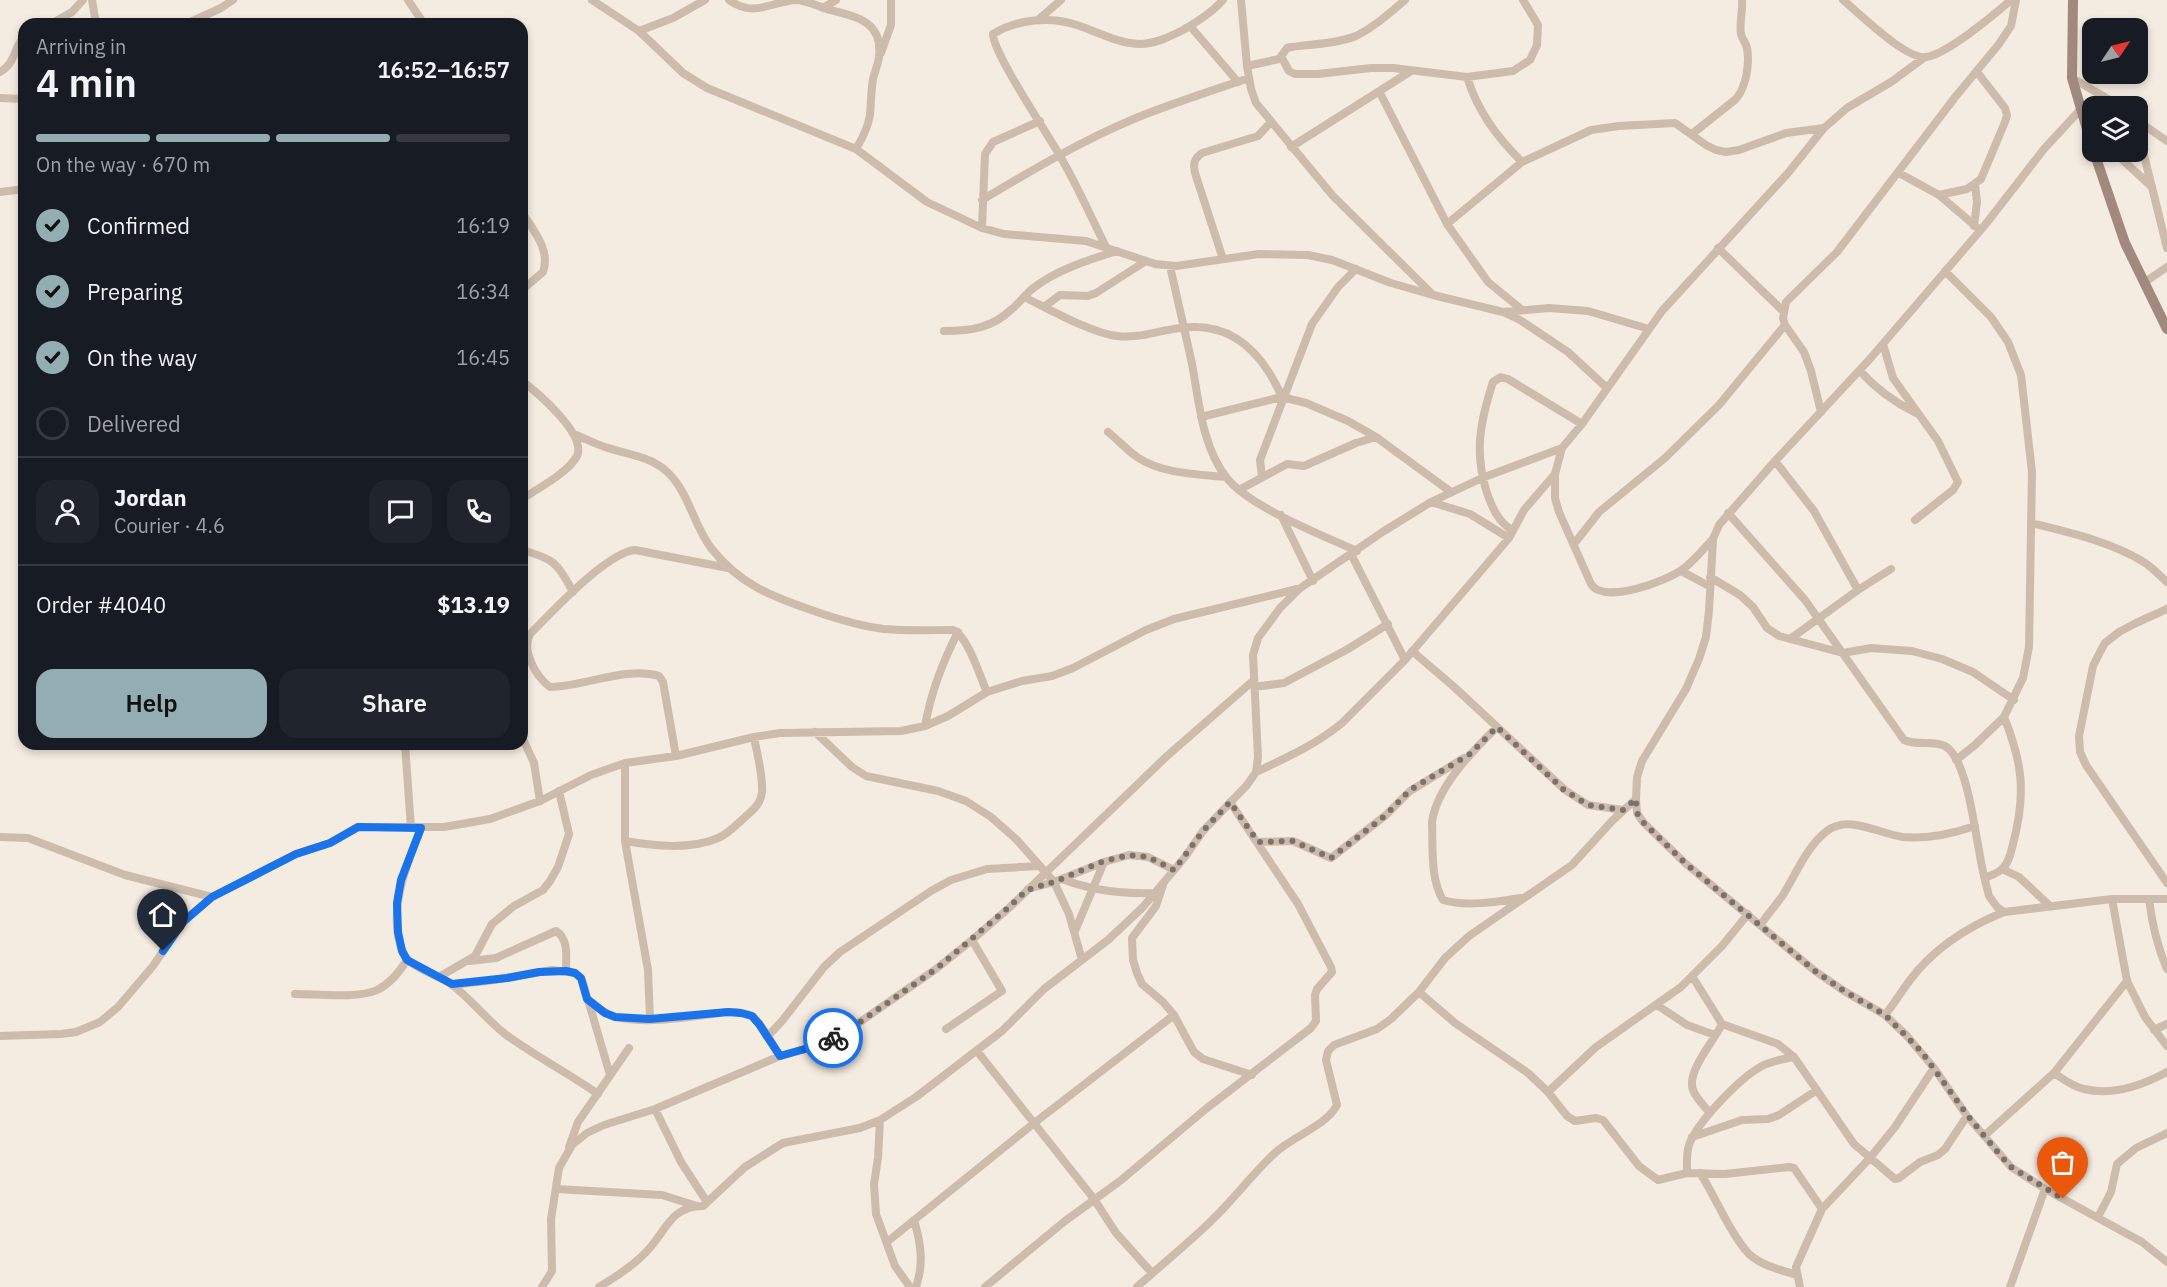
<!DOCTYPE html>
<html lang="en">
<head>
<meta charset="utf-8">
<style>
	body { margin:0; font-family:"IBM Plex Sans",sans-serif; background:#20242c; color:#f1f3f6; height:100vh; display:flex; flex-direction:column; font-size:22px; white-space:nowrap }
	* { box-sizing:border-box; margin:0 }
	p { font-size:20px; color:#9ea1a6 }
	.icon { flex:none; width:33px; height:33px; fill:none; stroke:currentColor; stroke-width:2; stroke-linecap:round; stroke-linejoin:round }
	.map { position:relative; flex:1; overflow:hidden }
	.details { position:absolute; left:18px; top:18px; width:510px; height:732px; display:flex; flex-direction:column; background:#171b24; border-radius:18px; box-shadow:0 3px 9px #0003 }
	.details>* { flex:none }
	.needle { width:39px; rotate:55deg }
	.fabs { position:absolute; left:2082px; top:18px; display:grid; gap:12px }
	.fabs a { display:grid; place-items:center; width:66px; height:66px; border-radius:12px; background:#171b24; box-shadow:0 3px 9px #0003; font-size:30px }
	.pin { position:absolute; display:grid; place-items:center; width:51px; height:51px; color:#fff; margin:-62px -26px; border-radius:50% 50% 50% 0; rotate:-45deg; box-shadow:0 0 6px #0007 }
	.pin .icon { rotate:45deg }
	.courier { position:absolute; display:grid; place-items:center; width:60px; height:60px; margin:-30px; border:4px solid #1a73e8; border-radius:50%; background:#fff; color:#222; box-shadow:0 2px 8px #0007 }
	.overview em { font-style:normal; font-weight:600 }
	.overview div { display:flex; flex-direction:column-reverse }
	.overview { display:flex; align-items:center; justify-content:space-between; height:102px; padding:0 18px }
	h1 { font-size:39px; font-weight:600; line-height:45px }
	.bar { display:grid; grid-template-columns:repeat(4,1fr); gap:9px 6px; align-content:center; height:72px; padding:0 18px }
	.bar i { height:8px; border-radius:4px; background:#363941 }
	.bar .selected { background:#92aeb2 }
	.bar p { grid-column:span 4 }
	.line { display:flex; align-items:center; gap:15px; padding:0 18px; border-top:2px solid #363941 }
	.line div { flex:1 }
	.round { display:grid; place-items:center; flex:none; width:63px; height:63px; border-radius:18px; background:#20242c }
	ol { padding:0 18px; list-style:none }
	li { display:flex; align-items:center; gap:18px; height:66px }
	li p { margin-inline-start:auto }
	li .icon { padding:6px; border-radius:50%; background:#92aeb2; color:#111; stroke-width:4 }
	li:last-child { color:#9ea1a6 }
	li i { width:33px; height:33px; border:3px solid #363941; border-radius:50% }
	.primary-button { display:flex; gap:12px; margin-top:auto; padding:12px 18px }
	.primary-button a { flex:1; height:69px; border-radius:18px; background:#92aeb2; color:#111; font-size:24px; font-weight:600; line-height:69px; text-align:center }
	.primary-button a+a { background:#20242c; color:#f1f3f6 }
	.map>svg:first-child { display:block }
	.lines { fill:none; stroke-linecap:round; stroke-linejoin:round }
	.street { stroke:#cdbbac; stroke-width:8 }
	.secondary { stroke:#a18a7d; stroke-width:10 }
	.done { stroke:#7c716b; stroke-width:6; stroke-dasharray:0 10.8 }
	.route { stroke:#1a73e8; stroke-width:8 }
</style>
</head>
<body>
<div class="map">
<svg width="2167" height="1287" viewBox="0 0 2167 1287">
	<rect width="100%" height="100%" fill="#f4ebe1"/>
	<g class="lines">
		<path class="street" d="M92,0L96,24
			M408,0L424,24
			M592,0L639,31L683,73L707,88L856,149L927,202L982,228L1004,234L1086,241L1155,264L1176,266L1259,254L1308,255L1332,260L1391,283L1433,295L1503,312L1520,320L1568,352L1607,388
			M729,0C754,18 770,2 795,0C807,0 819,7 830,10C858,17 883,22 879,57C878,64 875,71 873,79C871,91 871,103 870,115C868,128 862,139 856,149
			M1241,0L1247,66L1251,89L1256,103L1333,196L1432,294
			M1843,0C1859,13 1906,60 1926,57C1946,55 1995,14 2011,0
			M823,8L836,0
			M1039,19L1061,0
			M51,24L72,12L83,0
			M186,24L221,8L233,0
			M1190,26L1238,82
			M639,31L673,18L705,0
			M881,53L891,25V0
			M1282,58L1289,71L1295,74H1318L1371,68H1393L1467,77L1513,71L1530,60L1537,45L1538,25L1523,0
			M1247,66L1279,59L1287,48L1291,47C1312,44 1336,44 1356,36C1374,27 1390,13 1405,0
			M0,72C15,64 14,48 24,36
			M1467,77C1478,112 1497,137 1522,162
			M2072,78L2120,106
			M1379,91L1447,224L1488,282L1521,309
			M0,98L24,99
			M2080,110L2044,149L1985,225L1869,360L1775,461L1719,525L1713,539L1709,611L1706,637L1699,659L1686,689L1642,761L1637,777L1636,799L1637,813L1643,822L1685,863L1815,971L1844,991L1885,1015L1907,1036L1934,1068L1967,1116L2011,1167L2045,1189L2142,1242L2167,1262
			M2138,121L2167,141
			M2138,131L2167,248
			M1692,134L1736,99C1746,87 1750,64 1747,48C1746,43 1742,39 1741,34C1739,24 1743,11 1742,0
			M1291,147L1411,71
			M2114,152L2152,187
			M1899,173L1939,195L1980,230
			M0,192L24,189
			M1939,195L1967,189L1981,179L2005,122L2007,115L2005,108L1977,72
			M982,200C1032,170 1083,140 1136,118C1173,103 1211,91 1249,78
			M522,212C533,230 551,250 543,272L522,290
			M1447,224L1522,162L1591,130L1619,126L1675,123L1706,145L1716,150L1726,152L1739,150L1786,133L1824,128
			M1974,226L1977,202L1975,185
			M982,228L985,154L993,142L1040,121
			M1106,247C1091,217 1077,185 1060,156C1047,133 993,53 993,34C1018,19 1050,16 1077,25C1098,32 1117,43 1139,44C1155,44 1169,37 1183,30C1197,22 1212,13 1223,0
			M1718,248L1783,311
			M1223,259L1195,173C1193,163 1194,159 1202,153L1258,136L1271,122
			M1170,266C1177,298 1185,331 1192,364C1199,401 1202,446 1226,477C1249,507 1322,535 1357,551
			M1945,271L1991,317L2008,342L2021,375L2032,472L2029,647L2023,678L2004,717L1975,745L1956,760
			M2145,282L2167,267
			M1024,297C1047,308 1093,334 1117,336C1138,339 1160,330 1181,328C1232,321 1263,354 1282,397
			M1044,307L1060,295L1088,296L1096,293L1146,261
			M1503,312L1549,308L1588,311L1649,329
			M944,331C971,331 992,328 1012,309C1019,303 1025,295 1032,289C1056,270 1088,260 1117,251
			M1883,344L1893,378L1938,441L1958,482L1953,490L1915,520
			M1860,371C1876,389 1894,402 1916,413
			M522,381C538,393 587,435 577,456C569,472 537,489 522,499
			M1821,412L1811,371L1804,352L1785,325L1783,318L1786,302L1837,252L1956,96L1999,44L2011,26L2016,0
			M1201,417L1282,397L1306,403L1348,421L1376,437L1451,492
			M1108,432C1118,440 1127,450 1137,457C1162,474 1197,474 1226,477
			M576,435C586,439 595,444 605,447C625,454 649,456 665,470C688,489 693,524 711,548C740,585 771,596 814,611C837,619 860,626 884,629C907,631 930,630 953,630C968,636 980,677 987,692
			M1562,448L1555,474V498L1559,512L1591,584C1604,605 1667,581 1683,569C1694,561 1703,549 1713,539
			M1775,461L1814,511L1858,590
			M1262,476L1260,460L1312,324L1338,287L1356,269
			M1239,490L1287,464L1304,466L1356,443L1376,437
			M1431,502L1470,514L1509,538
			M1728,513L1805,600L1904,740C1917,746 1933,740 1945,746C1967,759 1974,827 1979,850C1981,865 1985,881 1989,896L1997,907L2004,912L2112,899H2167
			M1281,515L1313,581
			M2031,523C2067,532 2109,541 2142,561C2151,566 2159,575 2167,582
			M1513,531C1498,521 1493,510 1487,493C1474,453 1480,422 1493,382L1501,377L1508,379L1582,424
			M1574,544L1599,512L1665,458L1719,405L1785,325
			M522,550C555,559 557,563 573,592
			M1351,554L1405,660
			M1681,571L1709,586
			M1710,577L1740,595L1753,607L1767,628L1779,636L1843,653L1871,648L1912,651L1942,659L1973,672L2014,700
			M2167,609L2136,623L2119,632L2105,643L2100,652L2093,666L2079,736L2080,752L2086,765L2167,883
			M1790,639L1858,590L1891,569
			M1412,651L1453,686L1565,790L1588,805L1623,810
			M1254,687L1284,683L1348,649L1388,624
			M925,726C931,692 942,663 958,632
			M1497,727C1473,751 1437,786 1432,822C1433,846 1430,879 1443,900C1466,907 1496,902 1520,898
			M815,732L852,767L866,776L938,791L966,801L991,817L1016,839L1054,882L1069,914L1082,960
			M522,737L534,763L540,801
			M405,744L411,828
			M676,756L663,682L659,676C626,666 583,687 550,687C536,677 521,650 530,634C552,612 606,553 635,550L728,568
			M625,763V841L648,970L650,1019
			M1256,772C1286,758 1317,744 1342,723L1405,660L1469,585L1509,538L1524,510L1555,474
			M421,828C407,863 386,914 403,952C410,969 437,974 451,984C471,999 486,1019 505,1034C535,1056 568,1073 598,1094
			M0,837L28,838L125,875L212,897
			M625,841C654,846 690,850 718,838C728,834 736,825 744,818C752,811 761,804 762,792C763,774 757,754 754,737
			M1258,842L1293,841L1331,858L1386,815L1410,791L1464,758
			M2002,869L2019,877L2051,907
			M1986,878C1991,875 1998,873 2002,869C2009,863 2011,852 2013,844C2026,794 2023,764 2004,717
			M1062,879C1090,890 1125,894 1155,893
			M1163,885L1156,906L1132,938L1133,960L1137,973L1142,984L1163,1002L1174,1015L1194,1052L1203,1059L1252,1075
			M1028,889L1054,882L1104,862L1129,855L1148,857L1174,870
			M2112,899L2127,981L2145,1017L2167,1046
			M2149,899C2152,924 2157,946 2167,969
			M1761,924C1768,914 1776,905 1783,895C1796,874 1807,846 1827,831C1849,814 1879,834 1903,837C1927,839 1952,834 1975,826
			M1075,931L1104,862
			M470,961L496,958L556,931C569,939 566,957 566,971
			M1692,976L1722,1024C1715,1040 1686,1071 1693,1090C1696,1098 1704,1106 1710,1113
			M439,977L475,956L492,924L514,906L543,890L550,881L558,867L569,834L559,791
			M452,985L494,980L552,970L575,973L581,978L584,986L610,1075
			M1419,992L1455,1023L1528,1073L1548,1092L1567,1116L1575,1121L1596,1118L1603,1120L1639,1166L1658,1180L1687,1173L1725,1174L1789,1167L1794,1168L1822,1209
			M295,994C316,994 358,999 377,990C390,984 400,971 407,960
			M588,1000C596,1007 605,1014 616,1017C648,1025 694,1016 728,1012C735,1012 745,1012 752,1016C762,1023 773,1046 780,1056
			M1657,1005L1687,1025L1715,1035
			M1885,1015C1894,1004 1901,992 1910,980C1934,948 1967,927 2004,912
			M1722,1024L1778,1044L1794,1057L1854,1144L1895,1179L1899,1178L1920,1162L1938,1155L1945,1149L1967,1116
			M946,1029L1002,991L972,940
			M2154,1030L2167,1024
			M0,1036L61,1034L76,1032L100,1022L118,1007L153,966L183,922L212,897L296,854L330,843L358,827H444L490,819L540,801L591,775L625,763L676,756L754,737L780,733L901,731L925,726L948,716L987,692L1022,681L1052,676L1073,668L1146,630L1174,619L1297,589
			M767,1037L782,1021L824,967L840,952L931,891L951,880L987,869L1040,866
			M977,1051L1094,1199L1116,1233L1152,1273
			M2054,1073C2063,1079 2073,1087 2084,1089C2112,1096 2143,1085 2167,1072
			M1548,1092L1596,1047L1681,987L1722,946L1748,914
			M655,1109L681,1162L707,1202
			M880,1120L878,1158L874,1184L876,1214L895,1266L910,1287
			M1984,1136L2054,1073L2127,981
			M1692,1137L1742,1120L1768,1119L1779,1115L1817,1090
			M569,1147L578,1122L629,1048
			M1687,1173C1687,1163 1686,1154 1689,1145C1697,1122 1741,1077 1762,1066C1772,1061 1783,1059 1794,1057
			M1700,1173C1715,1196 1731,1235 1749,1254C1762,1266 1781,1270 1797,1275
			M556,1189L662,1195L697,1206
			M2098,1217L2111,1192L2117,1164L2136,1148L2167,1133
			M914,1220C921,1244 924,1263 916,1287
			M887,1242L1033,1124L1174,1015
			M542,1287L552,1271L551,1219L559,1168L572,1145L587,1133L604,1125L655,1109L780,1056L819,1045L850,1029L936,969L972,940L1009,908L1167,756L1254,680
			M599,1287C616,1277 633,1266 647,1251C666,1232 670,1206 703,1206L745,1167L783,1143L860,1128L880,1120L916,1097L1002,1031L1044,989L1108,940L1143,907L1185,857L1203,831L1247,785L1256,772L1258,757L1253,655L1258,638L1280,608L1299,589L1384,531L1431,502L1482,478L1562,448L1582,424L1662,311L1788,173L1824,128L1847,108L1891,82L1925,57
			M985,1287L1065,1221L1120,1181L1207,1108L1311,1028L1316,1021L1315,995L1317,989L1332,972L1331,967L1298,904L1230,802
			M1137,1287C1162,1264 1189,1243 1213,1219C1235,1198 1253,1173 1276,1152C1294,1136 1327,1125 1337,1105L1326,1060L1328,1051L1334,1045L1377,1029L1391,1019L1419,992L1445,958L1469,936L1572,865L1612,821L1636,799
			M1800,1287L1796,1267L1822,1209L1869,1159L1895,1127L1934,1068
			M2010,1287L2045,1189"/>
		<path class="secondary" d="M2073,0L2072,78L2092,146
			M2094,152L2125,243L2167,329"/>
	</g>
	<g class="lines">
		<path class="done" d="M833,1038L850,1029L936,969L1008,908L1027,890L1054,882L1104,861L1129,855L1148,857L1174,870L1203,831L1230,802L1258,842L1293,841L1331,858L1386,815L1410,790L1470,754L1497,727L1564,790L1588,805L1623,810L1636,799L1637,813L1643,822L1685,863L1815,971L1844,991L1885,1015L1921,1051L1968,1116L2000,1155L2011,1167L2063,1199"/>
		<path class="route" d="M163,951L183,922L212,897L296,854L330,843L358,827L421,828L401,880L397,903L398,932L402,951L407,960L452,984L507,978L539,972L566,971L575,973L581,978L587,999L605,1013L615,1017L650,1019L728,1012L741,1013L752,1016L759,1024L780,1056L819,1045L833,1038"/>
	</g>
</svg>
<div class="fabs">
<a><svg class="needle" viewBox="-14 -14 28 28"><path d="M0-13l5 13h-10z" fill="#e53935"/><path d="M0 13l5-13h-10z" fill="#9ea1a6"/></svg></a>
<a><svg class="icon" aria-label="layers" viewBox="0 0 24 24"><path d="M12 4l9 5-9 5-9-5zM3 14l9 5 9-5"/></svg></a>
</div>
<div class="pin" style="left:2063px;top:1199px;background:#ea580c"><svg class="icon" aria-label="bag" viewBox="0 0 24 24"><path d="M5 8h14l-1 12H6zM9 8a3 3 0 0 1 6 0"/></svg></div>
<div class="pin" style="left:163px;top:951px;background:#1f2937"><svg class="icon" aria-label="home" viewBox="0 0 24 24"><path d="M3 11l9-7 9 7M6 9v11h12V9"/></svg></div>
<div class="courier" style="left:833px;top:1038px"><svg class="icon" aria-label="bike" viewBox="0 0 24 24"><circle cx="6" cy="16" r="4"/><circle cx="18" cy="16" r="4"/><path d="M6 16l4-8h5l3 8M10 8l3 8H6M13 5h3"/></svg></div>
<section class="details">
<div class="overview"><div><h1>4 min</h1><p>Arriving in</p></div><em>16:52–16:57</em></div>
<div class="bar"><i class="selected"></i><i class="selected"></i><i class="selected"></i><i></i><p>On the way · 670 m</p></div>
<ol>
<li><svg class="icon" aria-label="check" viewBox="0 0 24 24"><path d="M5 12l5 5 9-10"/></svg>Confirmed<p>16:19</p></li>
<li><svg class="icon" aria-label="check" viewBox="0 0 24 24"><path d="M5 12l5 5 9-10"/></svg>Preparing<p>16:34</p></li>
<li><svg class="icon" aria-label="check" viewBox="0 0 24 24"><path d="M5 12l5 5 9-10"/></svg>On the way<p>16:45</p></li>
<li><i></i>Delivered</li>
</ol>
<div class="line" style="height:108px"><a class="round"><svg class="icon" aria-label="person" viewBox="0 0 24 24"><circle cx="12" cy="8" r="4"/><path d="M4 21q1-7 8-7t8 7"/></svg></a><div><b>Jordan</b><p>Courier · 4.6</p></div><a class="round"><svg class="icon" aria-label="chat" viewBox="0 0 24 24"><path d="M4 5h16v11H9l-5 4z"/></svg></a><a class="round"><svg class="icon" aria-label="phone" viewBox="0 0 24 24"><path d="M5 4h4l2 5-3 2q2 4 5 5l2-3 5 2v4C11 20 4 13 5 4z"/></svg></a></div>
<div class="line" style="height:78px"><div>Order #4040</div><b>$13.19</b></div>
<div class="primary-button"><a>Help</a><a>Share</a></div>
</section>
</div>
</body>
</html>
